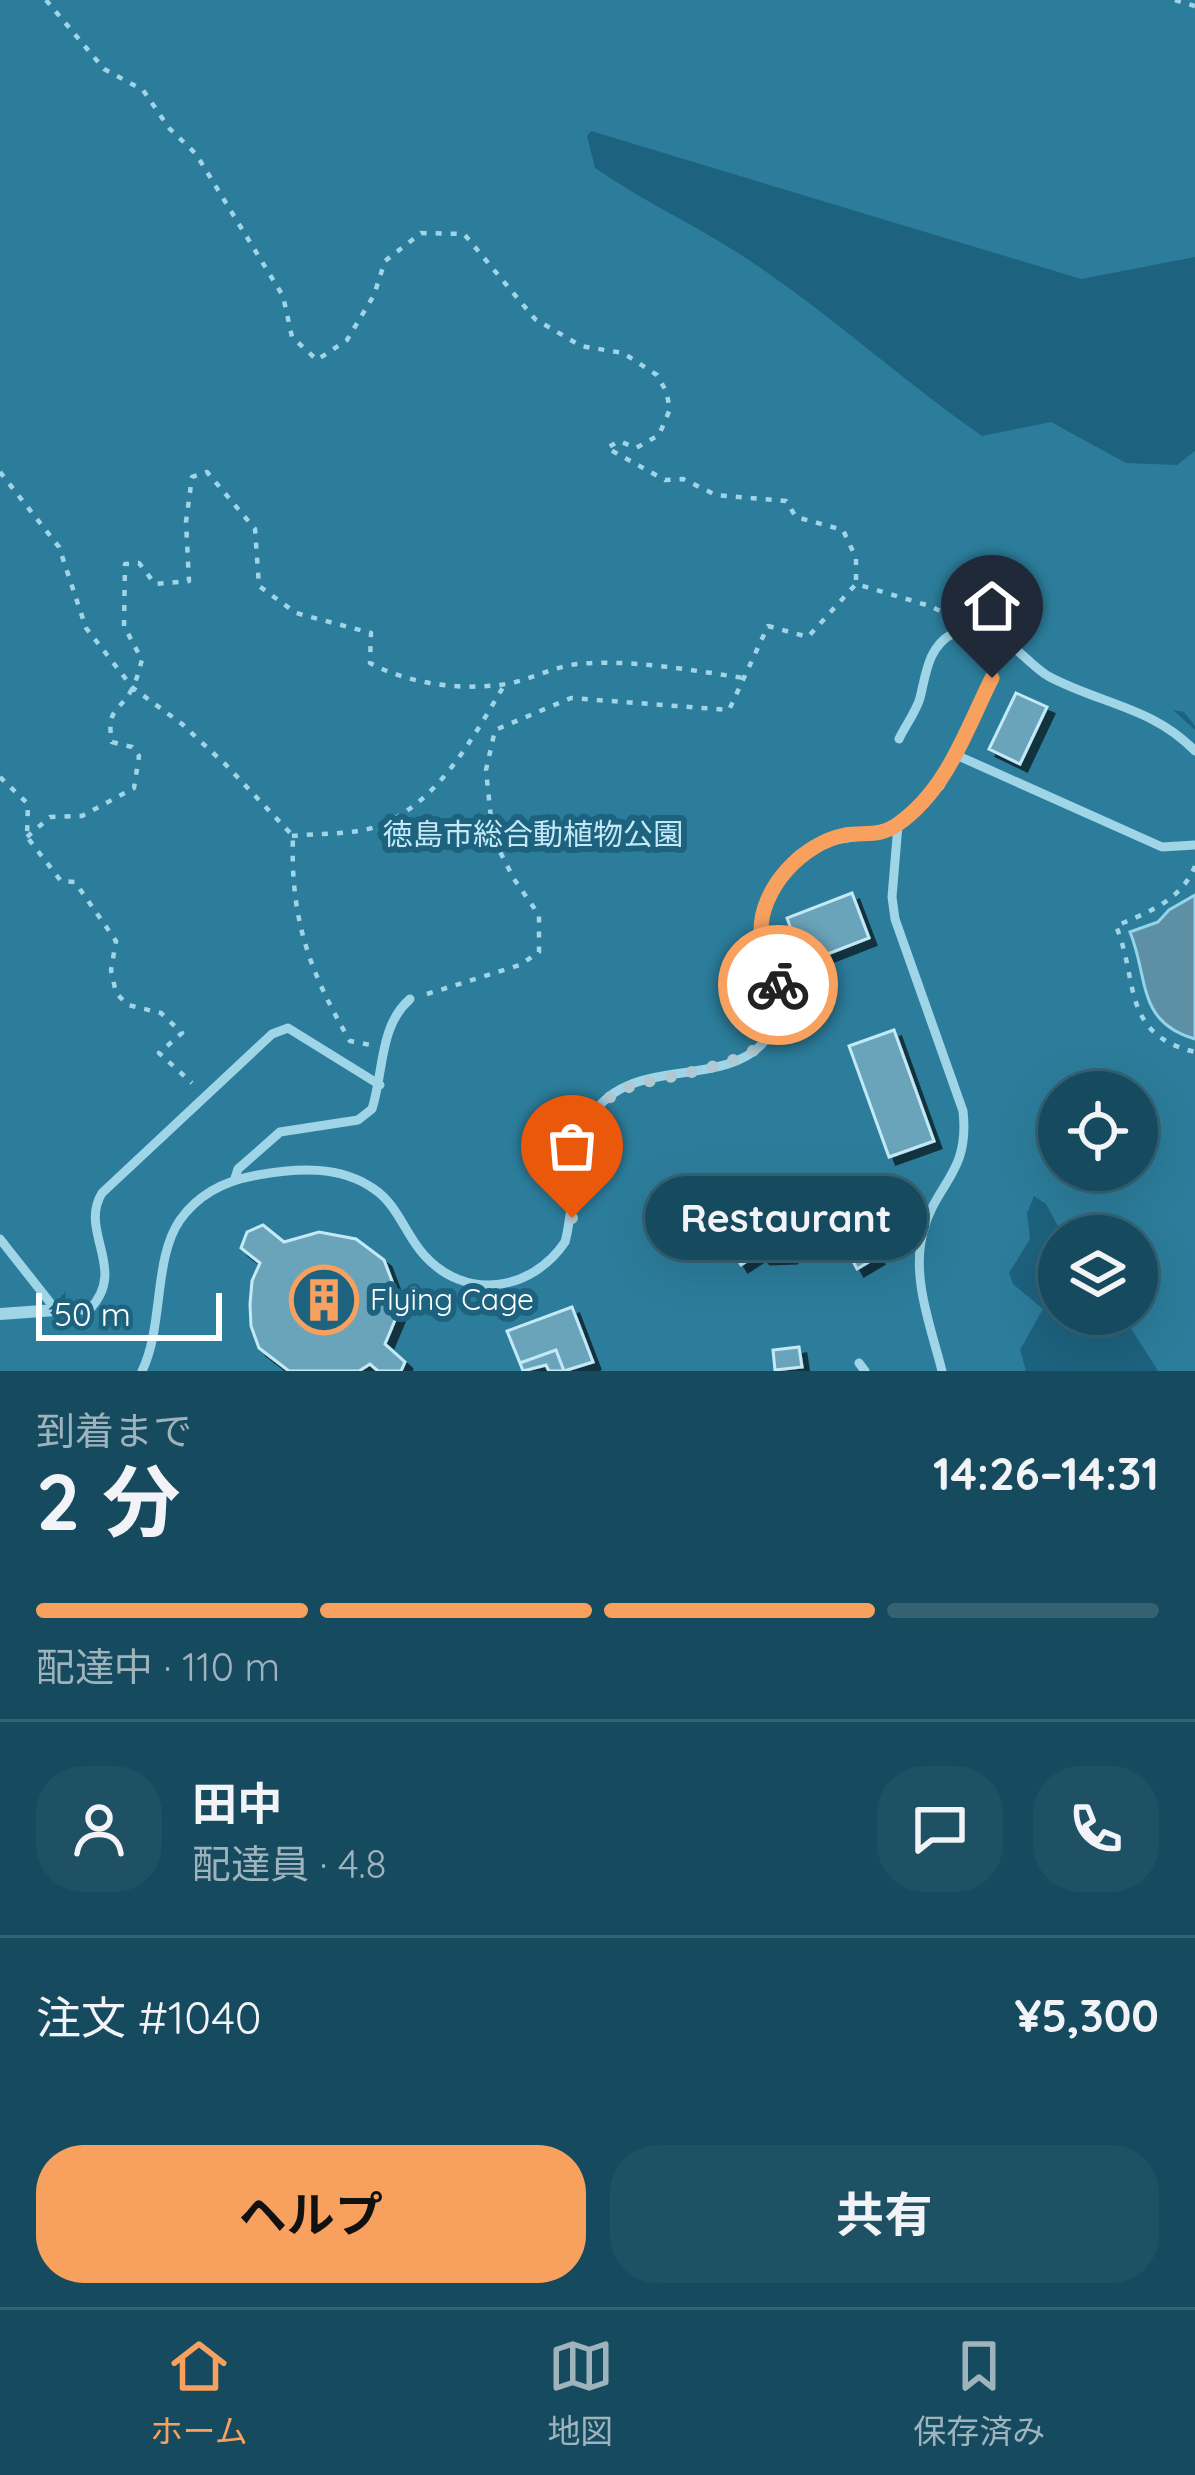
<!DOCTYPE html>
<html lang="ja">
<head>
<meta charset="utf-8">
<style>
	body { margin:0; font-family:Quicksand,"Noto Sans JP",sans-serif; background:#1f5164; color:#f1f3f6; height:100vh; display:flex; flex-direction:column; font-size:45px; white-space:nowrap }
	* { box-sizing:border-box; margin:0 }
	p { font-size:39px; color:#9eb3bc }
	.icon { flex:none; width:66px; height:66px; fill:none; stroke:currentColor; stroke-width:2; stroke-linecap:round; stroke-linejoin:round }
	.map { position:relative; height:1371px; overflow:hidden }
	.details { display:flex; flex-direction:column; background:#164a5e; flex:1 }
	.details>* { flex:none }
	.buttons { position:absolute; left:1038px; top:1071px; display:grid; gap:24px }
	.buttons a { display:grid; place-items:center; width:120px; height:120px; border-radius:50%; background:#164a5e; box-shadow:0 12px 48px #0002,0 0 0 3px #356273; font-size:60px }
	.scale { position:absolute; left:36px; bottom:30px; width:186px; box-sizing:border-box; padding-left:12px; border:6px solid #fff; border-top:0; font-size:33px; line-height:42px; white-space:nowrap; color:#fff; -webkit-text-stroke:9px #1d627e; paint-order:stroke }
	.pin { position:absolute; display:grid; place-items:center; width:102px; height:102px; color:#fff; margin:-123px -51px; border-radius:50% 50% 50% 0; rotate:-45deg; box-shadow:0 0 12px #0007 }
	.pin .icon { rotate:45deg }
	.courier { position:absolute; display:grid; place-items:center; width:120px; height:120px; margin:-60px; border:9px solid #f8a15e; border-radius:50%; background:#fff; color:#222; box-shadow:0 3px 15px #0007 }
	.bubble { position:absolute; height:84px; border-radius:42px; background:#164a5e; box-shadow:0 12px 48px #0002,0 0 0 3px #356273; font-size:39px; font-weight:700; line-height:84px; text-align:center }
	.head em { font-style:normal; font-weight:700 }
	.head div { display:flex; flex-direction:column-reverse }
	.head { display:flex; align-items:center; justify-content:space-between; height:204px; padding:0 36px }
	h1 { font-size:78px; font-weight:700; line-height:90px }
	.bar { display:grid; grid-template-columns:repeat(4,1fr); gap:18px 12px; align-content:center; height:144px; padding:0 36px }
	.bar i { height:15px; border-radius:9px; background:#356273 }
	.bar .active { background:#f8a15e }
	.bar p { grid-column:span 4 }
	.line { display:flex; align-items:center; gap:30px; padding:0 36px; border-top:3px solid #356273 }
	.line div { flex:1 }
	.round { display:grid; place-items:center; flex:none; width:126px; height:126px; border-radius:48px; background:#1f5164 }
	.primary-button { display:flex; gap:24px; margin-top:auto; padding:24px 36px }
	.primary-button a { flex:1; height:138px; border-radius:48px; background:#f8a15e; color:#111; font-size:48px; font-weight:700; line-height:138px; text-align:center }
	.primary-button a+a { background:#1f5164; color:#f1f3f6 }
	.menu { display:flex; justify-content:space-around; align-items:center; height:168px; border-top:3px solid #356273; background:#164a5e; font-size:33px; color:#9eb3bc }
	.menu a { display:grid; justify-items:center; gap:6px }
	.menu .active { color:#f8a15e }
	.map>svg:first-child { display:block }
	.green { fill:#2c7d9b; fill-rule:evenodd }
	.water { fill:#5d90a4; stroke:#93d4ea; stroke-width:3 }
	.building { fill:#6ba4ba; stroke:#c4e9f6; stroke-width:3; filter:url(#shadow) }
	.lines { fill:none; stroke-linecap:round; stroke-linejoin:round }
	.path { stroke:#a0d5e8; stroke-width:4.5; stroke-dasharray:6 9; stroke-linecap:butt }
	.lane { stroke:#a0d5e8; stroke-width:9 }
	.street { stroke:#a0d5e8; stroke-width:12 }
	.done { stroke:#b0c8d2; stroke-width:12; stroke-dasharray:0 21.6 }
	.route { stroke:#f8a15e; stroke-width:15 }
	.labels { text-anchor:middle; stroke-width:12; stroke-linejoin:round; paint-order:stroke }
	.park-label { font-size:30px; fill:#c4e9f6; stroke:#1d627e }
	.poi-label { font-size:30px; fill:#fff; stroke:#1d627e; text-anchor:start }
</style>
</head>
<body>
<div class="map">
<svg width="1195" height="1371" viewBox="0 0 1195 1371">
	<defs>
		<filter id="shadow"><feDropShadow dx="7" dy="7" stdDeviation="0" flood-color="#0009"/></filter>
	</defs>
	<rect width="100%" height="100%" fill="#1d627e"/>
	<path class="green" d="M0,0H1195V257L1081,279L591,131L587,136L595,168C641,200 691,223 738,253C824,308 899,378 982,436L1051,422L1126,463L1177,465L1195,451V726L1184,712L1173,710L1195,730V1371H1158L1122,1314H1137V1236H1063L1046,1204L1034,1196L1027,1213L1030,1239L1009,1273L1013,1284L1043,1309L1020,1350L1026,1371H0ZM1059,1092H1137V1170H1059Z"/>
	<path class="water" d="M1195,895V1039C1136,1022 1149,978 1130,932L1158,922L1169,910Z"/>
	<path class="building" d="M1016,693L1047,707L1020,764L989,749Z
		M852,893L869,938L807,962L805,956L778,967L767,938L791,929L787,918Z
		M894,1030L934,1141L889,1157L849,1046Z
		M787,1210L802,1232L790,1256L763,1257L747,1235L759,1211Z
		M263,1225L284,1242L319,1232L356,1239L384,1260L398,1297V1313L385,1344L405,1362L401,1371H378L370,1364L359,1371H289L259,1348L251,1326L250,1304L252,1281L260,1263L241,1248L247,1232Z
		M742,1233L746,1240L749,1237L759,1253L741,1265L727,1242Z
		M863,1233L877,1257L857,1269L844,1244Z
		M572,1307L593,1362L564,1371L556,1350L520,1363L507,1331Z
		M799,1347L802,1367L775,1370L773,1350Z
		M556,1350L564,1371H549L546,1365L523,1371L520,1363Z"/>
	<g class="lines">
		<path class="path" d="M46,0L104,69L143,90L169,128L196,154L283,296L292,337L317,360L347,340L374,295L385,261L421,233L464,234L535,319L581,346L623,353L657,375L666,391L670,409L659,435L636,448L619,441L607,448L665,480L683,479L716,495L786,501L796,517L843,530L856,558V584
			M1175,0L1195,6
			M0,472L59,547L86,628L133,688L182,724L226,765L293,836C290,918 309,971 350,1041L371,1045
			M0,777L28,804L27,837L61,881L75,882L116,941L111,970L116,993L128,1005L161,1013L182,1033L159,1053L192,1083
			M292,836C318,833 351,835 375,827C438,805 473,737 505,684
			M27,837L50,817L82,816L134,788L139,756L132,747L112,742C106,708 118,714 132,689C137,680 139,669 142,660L124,626L125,564L139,563L155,584L189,581L186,522L192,477L207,472L255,529L259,586L296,613L371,633L370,663C409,684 461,691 506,684C530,680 553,667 577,664C632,659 690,670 744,678
			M1195,866C1181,901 1148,912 1116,926C1139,980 1120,1034 1195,1052
			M427,994L520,965L539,952V915L514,879L493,838L486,770L495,730L571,698L729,710L768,626L808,637L856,584L930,606L952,617"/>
		<path class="lane" d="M899,739C905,726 916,712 920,698C926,674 928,647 952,634C966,626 983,631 997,637C1016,645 1030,665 1048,676C1100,704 1153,707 1195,751
			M954,754L1162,847L1195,845
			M235,1178L238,1169L280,1132L358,1120L372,1109C384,1071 379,1026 410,999
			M0,1239L56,1310H89C129,1269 78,1232 102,1193L272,1034L288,1028L380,1085
			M859,1363L865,1371
			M142,1371C164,1326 153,1259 180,1220C199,1193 227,1180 258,1175C297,1168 340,1165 374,1189C398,1205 405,1234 424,1255C465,1301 531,1292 565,1242C575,1205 571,1161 587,1125C620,1052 719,1091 763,1043C798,1005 761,971 761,931C762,914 769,903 777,888C784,875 789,860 803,852C834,833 868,841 898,825
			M942,1371C931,1327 911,1278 923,1232C936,1182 970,1174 963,1111L895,919L892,897L898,825L940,786L991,678"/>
		<path class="street" d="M0,1314L56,1310"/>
	</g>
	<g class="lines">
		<path class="done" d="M572,1218C587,1049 626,1103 749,1054C773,1035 781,1014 778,985"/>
		<path class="route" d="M778,985C771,968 762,951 761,932C760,888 803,843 845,835C866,832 880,837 898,824C947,790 966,730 992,678"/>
	</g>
	<defs>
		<symbol id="building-ring" viewBox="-11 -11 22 22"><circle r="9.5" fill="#1d627e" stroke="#f8a15e" stroke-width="1.5"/><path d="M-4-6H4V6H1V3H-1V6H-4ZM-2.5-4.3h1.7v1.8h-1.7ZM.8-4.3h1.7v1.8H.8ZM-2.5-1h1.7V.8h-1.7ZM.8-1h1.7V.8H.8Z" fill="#f8a15e"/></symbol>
	</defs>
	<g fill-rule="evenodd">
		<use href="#building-ring" x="286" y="1262" width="76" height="76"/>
	</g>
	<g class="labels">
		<g class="park-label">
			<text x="533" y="845">徳島市総合動植物公園</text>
		</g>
		<g class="poi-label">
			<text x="370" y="1310">Flying Cage</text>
		</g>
	</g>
</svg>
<div class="buttons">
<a><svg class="icon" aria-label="locate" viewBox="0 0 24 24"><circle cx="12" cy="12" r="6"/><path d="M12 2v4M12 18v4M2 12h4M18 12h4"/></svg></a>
<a><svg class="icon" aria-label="layers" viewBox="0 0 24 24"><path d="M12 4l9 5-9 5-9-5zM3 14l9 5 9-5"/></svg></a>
</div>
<div class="scale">50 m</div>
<div class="pin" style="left:572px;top:1218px;background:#ea580c"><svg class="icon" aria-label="bag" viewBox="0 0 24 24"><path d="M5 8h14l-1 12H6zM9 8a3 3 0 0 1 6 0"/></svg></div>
<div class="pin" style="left:992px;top:678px;background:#1f2937"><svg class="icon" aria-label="home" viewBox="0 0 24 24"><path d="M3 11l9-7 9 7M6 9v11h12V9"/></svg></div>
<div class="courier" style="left:778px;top:985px"><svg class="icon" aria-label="bike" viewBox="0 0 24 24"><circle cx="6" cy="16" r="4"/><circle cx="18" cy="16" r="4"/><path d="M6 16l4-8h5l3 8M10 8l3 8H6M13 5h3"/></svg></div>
<div class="bubble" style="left:645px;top:1176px;width:282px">Restaurant</div>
</div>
<section class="details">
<div class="head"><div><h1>2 分</h1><p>到着まで</p></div><em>14:26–14:31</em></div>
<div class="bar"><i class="active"></i><i class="active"></i><i class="active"></i><i></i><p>配達中 · 110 m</p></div>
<div class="line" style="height:216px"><a class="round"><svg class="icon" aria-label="person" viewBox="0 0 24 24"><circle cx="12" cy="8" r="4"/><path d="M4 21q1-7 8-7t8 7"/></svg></a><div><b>田中</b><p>配達員 · 4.8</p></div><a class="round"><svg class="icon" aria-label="chat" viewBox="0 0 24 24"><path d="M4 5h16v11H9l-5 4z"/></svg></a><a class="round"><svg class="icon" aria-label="phone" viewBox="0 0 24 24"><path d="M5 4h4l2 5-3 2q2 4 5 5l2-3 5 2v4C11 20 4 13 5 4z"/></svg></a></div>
<div class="line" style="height:156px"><div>注文 #1040</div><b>¥5,300</b></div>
<div class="primary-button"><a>ヘルプ</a><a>共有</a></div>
</section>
<nav class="menu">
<a class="active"><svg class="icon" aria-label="home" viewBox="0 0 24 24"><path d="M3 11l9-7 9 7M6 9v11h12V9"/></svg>ホーム</a>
<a><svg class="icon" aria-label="map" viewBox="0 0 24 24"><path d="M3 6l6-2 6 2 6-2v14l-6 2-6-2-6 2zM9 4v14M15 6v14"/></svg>地図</a>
<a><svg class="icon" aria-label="saved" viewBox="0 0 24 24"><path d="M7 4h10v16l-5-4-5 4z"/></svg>保存済み</a>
</nav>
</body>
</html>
